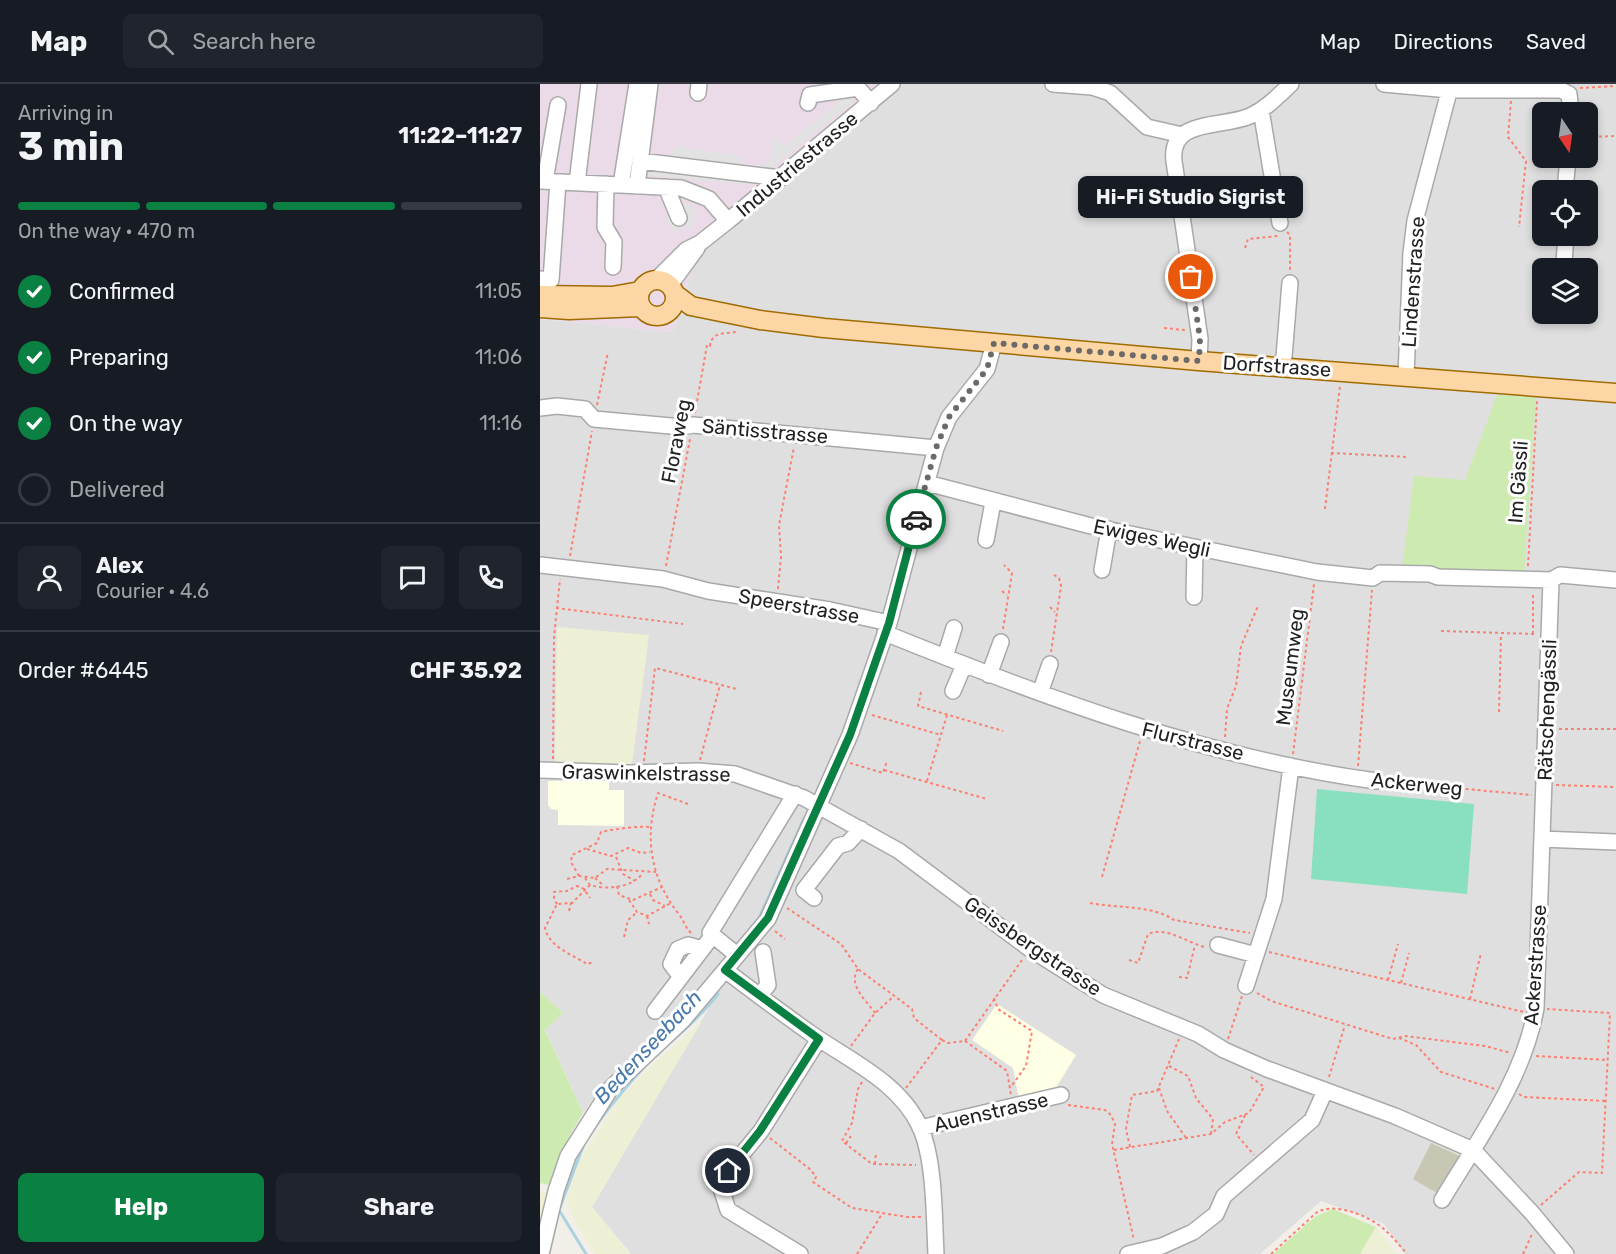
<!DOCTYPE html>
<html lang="en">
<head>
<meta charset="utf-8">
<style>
	body { margin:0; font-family:Rubik,sans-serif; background:#20242c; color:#f1f3f6; height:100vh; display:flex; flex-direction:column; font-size:22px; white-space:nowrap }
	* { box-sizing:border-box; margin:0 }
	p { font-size:20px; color:#9ea1a6 }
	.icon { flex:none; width:33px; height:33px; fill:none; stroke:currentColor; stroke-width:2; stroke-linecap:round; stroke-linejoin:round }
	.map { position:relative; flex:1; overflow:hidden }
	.drawer { display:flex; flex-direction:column; background:#171b24; width:540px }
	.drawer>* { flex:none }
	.needle { width:39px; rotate:167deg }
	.tools { position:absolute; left:992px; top:18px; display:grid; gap:12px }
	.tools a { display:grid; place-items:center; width:66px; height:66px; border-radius:9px; background:#171b24; box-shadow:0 3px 9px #0003; font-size:30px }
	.pin { position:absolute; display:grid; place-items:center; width:51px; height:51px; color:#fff; margin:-26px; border:3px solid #fff; border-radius:50%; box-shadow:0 2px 6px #0007 }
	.courier { position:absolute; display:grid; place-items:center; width:60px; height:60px; margin:-30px; border:4px solid #0b8043; border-radius:50%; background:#fff; color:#222; box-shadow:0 2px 8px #0007 }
	.bubble { position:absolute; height:42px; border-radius:9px; background:#171b24; box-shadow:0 3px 9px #0003; font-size:20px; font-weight:700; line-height:42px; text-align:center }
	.summary em { font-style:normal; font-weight:700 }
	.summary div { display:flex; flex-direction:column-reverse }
	.summary { display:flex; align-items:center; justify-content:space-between; height:102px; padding:0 18px }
	h1 { font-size:39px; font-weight:700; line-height:45px }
	.bar { display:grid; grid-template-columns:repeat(4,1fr); gap:9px 6px; align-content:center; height:72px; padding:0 18px }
	.bar i { height:8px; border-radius:4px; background:#363941 }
	.bar .current { background:#0b8043 }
	.bar p { grid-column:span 4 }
	.line { display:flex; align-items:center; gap:15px; padding:0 18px; border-top:2px solid #363941 }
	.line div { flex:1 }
	.round { display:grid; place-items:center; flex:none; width:63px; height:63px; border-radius:9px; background:#20242c }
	ol { padding:0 18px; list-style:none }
	li { display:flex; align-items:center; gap:18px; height:66px }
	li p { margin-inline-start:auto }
	li .icon { padding:6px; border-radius:50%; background:#0b8043; color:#fff; stroke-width:4 }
	li:last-child { color:#9ea1a6 }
	li i { width:33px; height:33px; border:3px solid #363941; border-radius:50% }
	.primary-button { display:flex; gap:12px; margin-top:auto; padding:12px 18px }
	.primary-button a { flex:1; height:69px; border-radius:9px; background:#0b8043; color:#fff; font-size:24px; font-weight:700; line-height:69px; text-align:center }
	.primary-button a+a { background:#20242c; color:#f1f3f6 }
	header { display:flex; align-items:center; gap:36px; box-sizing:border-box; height:84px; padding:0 30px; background:#171b24; border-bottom:2px solid #363941 }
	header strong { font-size:28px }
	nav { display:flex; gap:33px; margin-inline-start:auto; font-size:21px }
	.search { width:420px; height:54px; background:#20242c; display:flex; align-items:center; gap:15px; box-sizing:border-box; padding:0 21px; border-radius:9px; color:#9ea1a6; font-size:22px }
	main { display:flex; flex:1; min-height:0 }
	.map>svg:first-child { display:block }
	.residential { fill:#e0dfdf; fill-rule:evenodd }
	.industrial { fill:#ebdbe8 }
	.education { fill:#ffffe5 }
	.construction { fill:#c7c7b4 }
	.farmland { fill:#eef0d5 }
	.grass { fill:#cdebb0 }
	.pitch { fill:#88e0be }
	.parking { fill:#e2e2e2 }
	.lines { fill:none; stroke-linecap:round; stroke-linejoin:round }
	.stream { stroke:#aad3df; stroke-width:3 }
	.minor-casing { stroke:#a9a9a9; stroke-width:18 }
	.major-casing { stroke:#a06b00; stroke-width:21 }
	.path { stroke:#fa8072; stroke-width:2; stroke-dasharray:3 3; stroke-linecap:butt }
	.minor { stroke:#fff; stroke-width:15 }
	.major { stroke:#fcd6a4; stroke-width:18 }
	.done { stroke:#6b6a68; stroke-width:6; stroke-dasharray:0 10.8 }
	.route { stroke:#0b8043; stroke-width:8 }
	.labels { text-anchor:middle; stroke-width:6; stroke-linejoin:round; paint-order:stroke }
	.street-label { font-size:20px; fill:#222; stroke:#fff }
	.water-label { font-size:21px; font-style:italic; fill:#4a7aab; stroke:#fff }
</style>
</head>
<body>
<header>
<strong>Map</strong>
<div class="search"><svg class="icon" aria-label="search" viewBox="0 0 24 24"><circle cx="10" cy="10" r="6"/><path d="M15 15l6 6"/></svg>Search here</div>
<nav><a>Map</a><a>Directions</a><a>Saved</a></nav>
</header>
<main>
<section class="drawer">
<div class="summary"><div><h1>3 min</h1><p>Arriving in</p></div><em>11:22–11:27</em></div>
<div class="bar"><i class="current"></i><i class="current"></i><i class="current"></i><i></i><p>On the way · 470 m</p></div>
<ol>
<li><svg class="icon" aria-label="check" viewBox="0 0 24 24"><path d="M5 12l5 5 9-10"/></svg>Confirmed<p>11:05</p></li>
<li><svg class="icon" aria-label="check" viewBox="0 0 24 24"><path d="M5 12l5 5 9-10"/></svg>Preparing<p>11:06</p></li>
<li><svg class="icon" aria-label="check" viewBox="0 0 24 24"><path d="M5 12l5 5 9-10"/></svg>On the way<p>11:16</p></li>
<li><i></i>Delivered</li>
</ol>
<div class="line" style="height:108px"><a class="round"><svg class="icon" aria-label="person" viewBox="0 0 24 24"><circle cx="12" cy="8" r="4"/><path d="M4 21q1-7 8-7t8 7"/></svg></a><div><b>Alex</b><p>Courier · 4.6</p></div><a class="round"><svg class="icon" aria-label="chat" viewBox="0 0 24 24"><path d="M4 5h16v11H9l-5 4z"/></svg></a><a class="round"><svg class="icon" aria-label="phone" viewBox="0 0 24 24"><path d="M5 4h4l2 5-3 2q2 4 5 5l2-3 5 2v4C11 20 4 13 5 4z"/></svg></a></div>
<div class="line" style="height:78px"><div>Order #6445</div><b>CHF 35.92</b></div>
<div class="primary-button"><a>Help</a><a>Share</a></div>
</section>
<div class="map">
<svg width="1076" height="1170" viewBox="0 0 1076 1170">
	<rect width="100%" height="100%" fill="#f2efe9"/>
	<path class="residential" d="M352,0H1076V1170H865L844,1140L781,1117L720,1170H91L52,1123L173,917L68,995L43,1029L5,945L23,929L0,908V235L133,248L160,159ZM1002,28H1047V74H1002ZM1002,106H1047V152H1002ZM1002,184H1047V230H1002Z"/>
	<path class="industrial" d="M0,0H352L160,159L133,248L0,235Z"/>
	<path class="education" d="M69,696V706H84V742L18,741V726L11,725L8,721V697Z
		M457,920L536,971L514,1007L479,1015L473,984L432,956Z"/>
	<path class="construction" d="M891,1059L924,1074L902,1112L873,1095Z"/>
	<path class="farmland" d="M17,543L109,551L92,680H15Z
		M162,937L52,1123L91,1170H55L34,1137L27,1115L39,1077L80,1014L111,982Z
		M0,1107L9,1109L0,1147Z
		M836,1143L857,1170H820Z"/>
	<path class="grass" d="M957,311L996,313L984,490L862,485L874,392L925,396Z
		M0,908L23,929L5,946L43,1029L31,1049L13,1102L0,1099Z
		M793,1125L836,1143L820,1170H733L776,1132Z"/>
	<path class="pitch" d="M777,705L934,720L927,810L771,795Z"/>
	<path class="parking" d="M308,10L314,17L211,101L104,91L105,78L132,81L135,62L200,72L199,83L219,85L230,75L234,49L244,62Z
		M122,115L145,118L155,125L156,134L150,147L145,141L135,148L124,135L132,129L130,123H125Z"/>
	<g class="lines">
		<path class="stream" d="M219,834L264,734
			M54,1044C71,1021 88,1000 108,979C132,956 158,936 178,910
			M19,1126L46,1170
			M9,1169L19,1126L44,1060"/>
		<defs>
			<path id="minor" d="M513,0L552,3L570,9L607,43L642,51
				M844,0L909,6H1021L1029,10L1031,28
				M158,9L159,0
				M268,19L270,11L318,4L331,19
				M721,26L740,139
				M100,77L241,94
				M0,97L141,104L169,115L188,137
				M5,97L18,21
				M37,99L49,0
				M66,100L65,143L74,158L73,183
				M81,101L97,0
				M97,102L110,0
				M126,103L139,134
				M1025,106L1028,74
				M1026,152L1024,178L1027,184
				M0,195L11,196L18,98
				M117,195L146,166L160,159L188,137L352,0
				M130,201L157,164
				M744,273L750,199
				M659,277L660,255L634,77C629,34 683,44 710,32C726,25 738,12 751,0
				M866,292L871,169L875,137L911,0
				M0,324L17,322L45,325L54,335L142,343L153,341L396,364
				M387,399L551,442L777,488L833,494L840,489L890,490L898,493L1011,496L1020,491L1076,496
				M446,456L453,418
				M0,481L123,495L168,507L290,526L349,539
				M562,486L569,445
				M654,513L655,464
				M345,549C503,613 666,674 836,697
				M405,573L414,544
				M449,591L461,558
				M413,607L424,581
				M500,609L510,580
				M0,686L89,689L158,687L195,690L264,714L359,767L490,865L563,911L658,950L684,966L727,985L855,1032L933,1066L992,1129L1026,1170
				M1002,755L1076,758
				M274,814L264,806L298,762L308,759L321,745
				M678,861L716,871
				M197,871L170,849L255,710
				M185,886C214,908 243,930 273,951C311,977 360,999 380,1043C395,1076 394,1133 396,1170
				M141,893L131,880L138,865L148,861L162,865
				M706,902L734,815L751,682
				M219,912L228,901L223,868
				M115,927L173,851
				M380,1044L521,1011
				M902,1116C938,1056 984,994 996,924L1011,496
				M1,1170L16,1107L28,1072L71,1004L143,936L228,835L310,651L349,539L396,364L409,333L447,285L454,259
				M260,1170L188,1126L181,1104L188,1087L221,1047L279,955
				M588,1170L622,1162L653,1148L676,1130L684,1112L772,1036L785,1007"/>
			<path id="major" d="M99 214a18 18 0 1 1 36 0a18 18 0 1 1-36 0Z
				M135,210L151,222L220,236L284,244L659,277L1076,309
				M0,211L72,212L100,207
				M0,224L29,226L100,223"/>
		</defs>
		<use href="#minor" class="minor-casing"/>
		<use href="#major" class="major-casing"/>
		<path class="path" d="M1040,4L1076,2
			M971,17L968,53L986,77L979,143
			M1047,53L1076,52
			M747,148L750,151V187
			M705,164L708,155L738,152
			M1039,178L1050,185
			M1006,231V230
			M624,244L645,246
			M57,321L68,268
			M155,329L167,261L170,262C172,248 182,250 195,248L196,246
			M791,369L868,373
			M785,425L800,302
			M30,472L52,347
			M126,482L150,355
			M988,482L997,317
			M238,505L241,473L239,441L254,363
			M462,507L467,511
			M510,523L515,528
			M16,524L143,540
			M463,545L472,489L464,481
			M901,547L994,550
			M993,550V508
			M511,568L521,502L519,494L514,491
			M381,608L378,622L463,647
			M959,628L961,550
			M332,631L401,651
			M1019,645H1076
			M685,653L687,625L696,602L701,562L718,522
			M753,670L774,500
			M13,675L14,553L20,495
			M160,676L180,601
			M104,677L115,584L197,605
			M310,679L343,689L347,677
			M818,682L832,506
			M344,686L447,715
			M387,697L407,631
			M848,698L992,711
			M1016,701L1076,703
			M148,720L118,709C104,752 110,793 138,829C144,836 144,842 151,849
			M47,765L71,772L88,764L101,769L110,768
			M76,773L83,790L95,797
			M39,792L31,778L32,771L57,759L61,748C77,745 94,742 110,743
			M562,793L600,657
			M45,794L50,801C66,806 92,804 103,789
			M55,794L64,802
			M27,795L39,792L55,794L67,785L116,788
			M50,801L32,819L17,820L5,844C9,863 33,871 47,880L54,878
			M77,802L79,811L93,816L122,803
			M110,810L113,816L125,822
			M89,816L97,828L107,832L131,819
			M550,819C575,824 613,821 634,836L710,849
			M17,820L14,815V808L27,807L37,802L44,805L50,814
			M247,824L301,860L318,885L372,925L374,934L402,956
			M29,827L31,819
			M107,832L109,840
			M235,847L245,855
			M84,853L88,836L97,828
			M729,868L984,928
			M589,876L598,879L608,850C627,842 647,859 665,863
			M318,885C307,901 327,917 335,929
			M639,893L647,894L655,861
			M848,896L858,860
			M861,899L869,869
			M717,909L731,917L853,955L865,952L945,962L971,969
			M454,914L458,925L492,947L486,982L470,1004
			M930,915L941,869
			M859,954L876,961L901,988L955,1005
			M688,955L702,912
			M425,957L467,987L471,1011
			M311,962L335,929L354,912
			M996,972L1068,976
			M629,982L648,992L656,1014L673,1035L671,1050
			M789,993L805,941
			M322,998L318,1005L312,1039L302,1057L332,1080L376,1081
			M366,1004L402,956L408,959L425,957L482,876
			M619,1004L627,1027L646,1054
			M979,1010L984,1013L1066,1017
			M528,1021L565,1026L571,1031L575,1040L572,1060L594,1156
			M705,1031L696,1050L714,1071
			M230,1054L271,1086L276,1093L273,1098L312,1124L367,1133H383
			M306,1059L311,1052
			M590,1063L586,1045L592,1011L617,1007L639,955
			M574,1066L671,1050L685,1038L709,1029L724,1003L711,993
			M335,1080L336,1068
			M1001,1121L1039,1088L1062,1089L1070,929L1007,925
			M317,1170L342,1130
			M731,1170L776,1129C793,1117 830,1132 845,1146C853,1153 860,1162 867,1170
			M983,1170L992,1150"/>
		<use href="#minor" class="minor"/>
		<use href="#major" class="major"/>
	</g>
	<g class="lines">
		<path class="done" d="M376,435L396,364L409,333L447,285L454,259L659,277L660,255L651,193"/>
		<path class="route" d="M188,1087L220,1047L279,955L185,886L228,834L310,651L349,539L376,435"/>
	</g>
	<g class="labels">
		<g class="street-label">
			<text transform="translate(257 80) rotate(-40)" y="7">Industriestrasse</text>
			<text transform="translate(873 198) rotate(-86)" y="7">Lindenstrasse</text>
			<text transform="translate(737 282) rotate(4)" y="7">Dorfstrasse</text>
			<text transform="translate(225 347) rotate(5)" y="7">Säntisstrasse</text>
			<text transform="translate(136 357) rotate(-79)" y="7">Floraweg</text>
			<text transform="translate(978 398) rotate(-86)" y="7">Im Gässli</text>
			<text transform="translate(612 454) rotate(12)" y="7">Ewiges Wegli</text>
			<text transform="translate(259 522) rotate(10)" y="7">Speerstrasse</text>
			<text transform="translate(750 583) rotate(-83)" y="7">Museumweg</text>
			<text transform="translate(1007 626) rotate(-88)" y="7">Rätschengässli</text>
			<text transform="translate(653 657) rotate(14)" y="7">Flurstrasse</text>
			<text transform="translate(106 689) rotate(1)" y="7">Graswinkelstrasse</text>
			<text transform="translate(877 700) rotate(6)" y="7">Ackerweg</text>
			<text transform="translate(493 862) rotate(34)" y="7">Geissbergstrasse</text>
			<text transform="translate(995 881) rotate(-86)" y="7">Ackerstrasse</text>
			<text transform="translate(451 1028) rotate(-13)" y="7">Auenstrasse</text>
		</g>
		<g class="water-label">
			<text transform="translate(108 963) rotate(-47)" y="7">Bedenseebach</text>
		</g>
	</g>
</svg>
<div class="tools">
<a><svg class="needle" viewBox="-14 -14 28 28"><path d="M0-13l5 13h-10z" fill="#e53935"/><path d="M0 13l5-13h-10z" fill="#9ea1a6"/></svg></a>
<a><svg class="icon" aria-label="locate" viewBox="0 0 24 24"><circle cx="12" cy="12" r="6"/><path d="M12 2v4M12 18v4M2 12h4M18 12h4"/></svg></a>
<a><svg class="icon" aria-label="layers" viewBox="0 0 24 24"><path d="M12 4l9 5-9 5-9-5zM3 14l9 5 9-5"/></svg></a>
</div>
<div class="pin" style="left:651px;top:193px;background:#ea580c"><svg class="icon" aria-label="bag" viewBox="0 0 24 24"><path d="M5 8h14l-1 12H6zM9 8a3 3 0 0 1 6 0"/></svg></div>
<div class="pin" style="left:188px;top:1087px;background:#1f2937"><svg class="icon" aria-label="home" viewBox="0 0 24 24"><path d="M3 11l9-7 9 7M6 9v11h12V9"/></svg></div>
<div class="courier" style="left:376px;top:435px"><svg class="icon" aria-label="car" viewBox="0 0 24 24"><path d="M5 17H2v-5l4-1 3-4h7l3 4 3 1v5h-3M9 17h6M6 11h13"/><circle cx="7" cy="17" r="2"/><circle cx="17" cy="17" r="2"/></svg></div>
<div class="bubble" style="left:538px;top:92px;width:225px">Hi-Fi Studio Sigrist</div>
</div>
</main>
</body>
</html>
